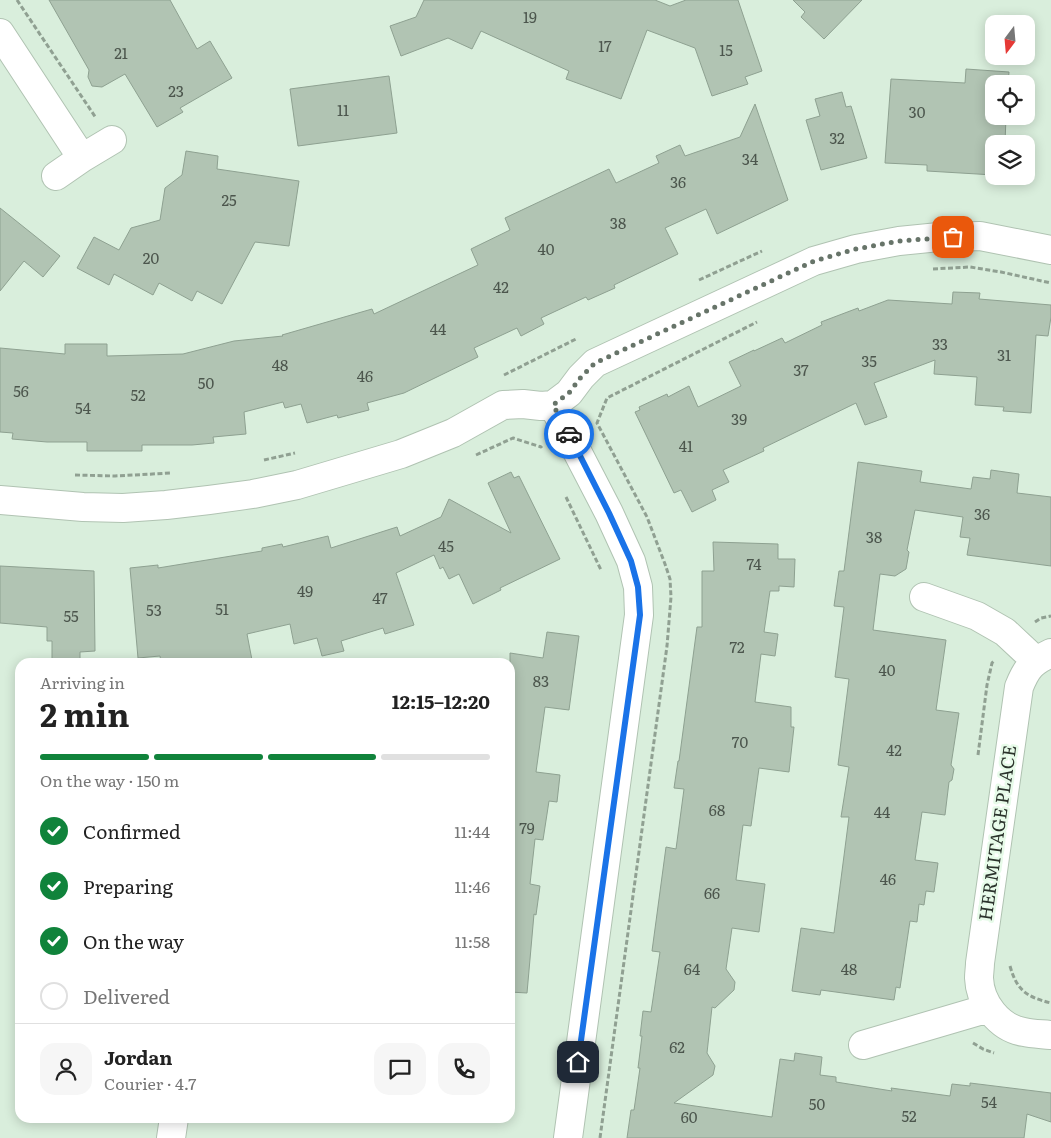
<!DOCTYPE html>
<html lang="en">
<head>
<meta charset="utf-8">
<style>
	body { margin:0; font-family:Literata,serif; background:#f6f6f6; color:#222; height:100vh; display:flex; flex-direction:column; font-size:19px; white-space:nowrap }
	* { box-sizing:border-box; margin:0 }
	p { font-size:16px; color:#767676 }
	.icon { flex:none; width:28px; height:28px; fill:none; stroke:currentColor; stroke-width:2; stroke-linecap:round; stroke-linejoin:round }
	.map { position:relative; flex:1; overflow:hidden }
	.details { position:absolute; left:15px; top:658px; width:500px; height:465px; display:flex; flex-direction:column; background:#fff; border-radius:15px; box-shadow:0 2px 12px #0003 }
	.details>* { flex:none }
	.needle { width:32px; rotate:196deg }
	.controls { position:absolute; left:985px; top:15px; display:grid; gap:10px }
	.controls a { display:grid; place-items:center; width:50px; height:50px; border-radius:10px; background:#fff; box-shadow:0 2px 12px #0003; font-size:25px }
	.pin { position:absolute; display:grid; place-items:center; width:42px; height:42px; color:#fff; margin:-21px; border-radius:10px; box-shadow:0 2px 8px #0006 }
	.courier { position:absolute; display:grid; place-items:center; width:50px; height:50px; margin:-25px; border:4px solid #1a73e8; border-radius:50%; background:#fff; color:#222; box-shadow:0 1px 6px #0007 }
	.headline em { font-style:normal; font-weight:700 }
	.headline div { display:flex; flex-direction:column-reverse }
	.headline { display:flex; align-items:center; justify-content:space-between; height:85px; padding:0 25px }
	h1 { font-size:32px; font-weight:700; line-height:38px }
	.bar { display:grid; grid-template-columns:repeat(4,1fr); gap:8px 5px; align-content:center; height:60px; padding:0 25px }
	.bar i { height:6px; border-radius:4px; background:#e0e0e0 }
	.bar .current { background:#10833b }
	.bar p { grid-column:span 4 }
	.line { display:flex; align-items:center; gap:12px; padding:0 25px; border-top:1px solid #e0e0e0 }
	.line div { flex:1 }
	.round { display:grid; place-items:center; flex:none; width:52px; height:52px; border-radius:15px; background:#f6f6f6 }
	ol { padding:0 25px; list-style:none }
	li { display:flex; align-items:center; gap:15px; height:55px }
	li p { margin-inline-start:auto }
	li .icon { padding:5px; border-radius:50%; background:#10833b; color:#fff; stroke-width:4 }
	li:last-child { color:#767676 }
	li i { width:28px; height:28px; border:2px solid #e0e0e0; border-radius:50% }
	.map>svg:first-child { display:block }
	.building { fill:#b1c4b3; stroke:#8ea191 }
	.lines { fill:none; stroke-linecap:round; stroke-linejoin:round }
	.street-casing { stroke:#b0c3b2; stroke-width:30 }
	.path { stroke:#90a092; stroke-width:3; stroke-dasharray:5 2.5; stroke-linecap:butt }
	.street { stroke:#fff; stroke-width:28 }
	.done { stroke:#677469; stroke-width:5; stroke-dasharray:0 9 }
	.route { stroke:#1a73e8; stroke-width:6 }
	.labels { text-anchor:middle; stroke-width:5; stroke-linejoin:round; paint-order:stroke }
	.number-label { font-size:15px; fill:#4c564d }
	.street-label { font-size:18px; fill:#2a322b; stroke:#e7fbe9 }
</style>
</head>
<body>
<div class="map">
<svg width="1051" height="1138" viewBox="0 0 1051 1138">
	<rect width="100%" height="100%" fill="#d9eedc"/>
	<path class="building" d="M49,0H170L197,49L210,41L232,78L180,108L183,112L157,127L125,74L102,87L92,86L88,77L89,70Z
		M424,0H655L670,6L686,0H738L762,71L745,77L748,84L712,96L695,48L647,30L621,99L566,79L569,71L481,31L472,49L448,38L401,56L390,26L416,17Z
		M793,0H862L824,39L801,17L805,12Z
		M966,69L1009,72L1008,84H994V116H1006L1005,144H994V175L927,171V165L885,163L891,79L965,83Z
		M389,76L397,133L298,146L290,89Z
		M842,92L846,107L851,106L867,158L821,170L806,120L820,116L815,99Z
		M755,104L788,200L717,234L706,209L665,228L678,254L614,285L615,288L588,300L586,297L541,318L544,324L521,336L517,328L474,348L478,357L404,393L367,403L369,410L338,418L337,415L307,423L301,404L285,408L283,402L244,412L246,434L213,437L214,443L192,445H142V451H87V442H47L12,439L13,433L0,432V348L65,354V344H107V356L183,354L234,341L283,336L282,335L372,309L374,314L478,265L471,249L510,230L505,218L609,169L616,183L659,163L656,156L680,145L685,156L740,137Z
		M186,151L218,156L217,169L299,181L289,246L255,242L222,304L197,291L192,301L159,283L153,295L114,274L109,285L77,268L94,237L119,250L131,228L160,220L165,188L182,175Z
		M0,208L60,256L43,277L24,261L0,291Z
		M953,292L980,293L979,299L1051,305V317L1048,336L1036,335L1031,413L1003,411L1004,407L975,405L977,377L934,374L935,360L874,383L887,417L865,425L856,403L763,448L764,451L723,470L729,482L712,490L716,500L692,512L681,490L674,493L635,412L640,410L639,407L667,394L668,397L689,386L698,407L741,386L729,362L754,350V351L782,338L785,343L822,325L821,322L858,308L859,311L888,300L952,304Z
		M858,462L922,471L920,482L971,489L973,477L990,479L991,470L1019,474L1017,493L1051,497V566L967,555L970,538L960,537L963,517L915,510L907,550L909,552L906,569L895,576L880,574L873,630L946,640L936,710L959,713L951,765L954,769L952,780L949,782L945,815L922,812L915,860L938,863L934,892L926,891L924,905L919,904L917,922L910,921L900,988L896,987L894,1000L821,990L820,995L792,991L801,928L834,933L849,817H841L849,767L838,765L849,679L835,677L844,607L834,606L839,571H844Z
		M511,472L514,478L519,476L560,559L500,588L501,590L473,604L459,574L449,579L443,567L440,569L434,555L396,573L414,625L385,634L383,628L341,641L344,651L322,656L317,638L294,644L290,624L247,634L252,660L234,662H161L160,656L138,658L130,568L158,565V568L262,551V548L282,544L283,547L328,536L331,548L397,527L400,536L441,517L449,499L511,533L488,483Z
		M713,542L778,544V559H795L794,587L779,586V591H770L764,632L778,634L775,656L761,654L755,702L791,707V727H794L789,772L759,768L751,826L743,825L736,880L765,884L759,932L732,928L726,969L735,982L734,990L715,1008L712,1007L707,1053L715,1066L713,1075L674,1103L772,1117L780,1059L794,1061L795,1053L822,1057L820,1075L836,1077V1082L892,1091L891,1088L950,1096L952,1084L970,1086V1083L1051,1093V1122L1027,1114L1024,1138H627L631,1110H634L640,1068H638L642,1036H640L643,1011L651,1012L660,952L652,951L666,847L676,849L684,789L674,788L678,761H679L697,627H702V571H714Z
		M0,566L94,571L95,651L80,652V659H52V641H47V627L0,623Z
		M547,632L579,636L569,710L545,707L536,772L560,775L557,802L549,801L543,840L535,839L530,884L540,886L536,915L534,914L527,993L510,992V653L543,658Z"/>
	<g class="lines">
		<defs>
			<path id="street" d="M0,33L82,158
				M56,176L82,158L112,140
				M553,405L609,513L631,561L638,587L639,615L568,1138
				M0,500L83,507L123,508L166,505L209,500L253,494L297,485L401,454L453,433L503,405L523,404L541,406L553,405L569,393L581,377L595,363L814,261L856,249L899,241L939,237L980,236L1051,250
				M924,597L977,616L1005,632L1035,660
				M1051,653C1032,662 1027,667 1019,687L980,963C980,968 979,973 979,978C980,1003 999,1028 1024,1032C1032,1034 1042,1034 1051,1035
				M863,1045L989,1008
				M171,1138L174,1118"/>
		</defs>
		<use href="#street" class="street-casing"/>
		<path class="path" d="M17,0L96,118
			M933,269L970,267L1001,272L1051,283
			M699,280L762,251
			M504,375L576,339
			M476,455L513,438L541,447L542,446
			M264,460L295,453
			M75,475L115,476L171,473
			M566,497L601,570
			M1035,622L1041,618L1051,616
			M978,755L987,685L992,663L994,661
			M1010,966C1017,991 1027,997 1051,1003
			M973,1043L983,1049L994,1053
			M600,1138L667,646L671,597L670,579L665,564L647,517L597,423L607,398L757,322"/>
		<use href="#street" class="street"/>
	</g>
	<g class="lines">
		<path class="done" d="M569,434L553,405L569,393L581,377L595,363L814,261L856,249L899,241L953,237"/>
		<path class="route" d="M569,434L609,513L631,561L638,587L640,615L578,1062"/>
	</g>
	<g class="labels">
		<g class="number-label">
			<text x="530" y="23">19</text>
			<text x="605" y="52">17</text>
			<text x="726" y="56">15</text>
			<text x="121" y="59">21</text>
			<text x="176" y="97">23</text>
			<text x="343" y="116">11</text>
			<text x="917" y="118">30</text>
			<text x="837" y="144">32</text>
			<text x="750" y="165">34</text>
			<text x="678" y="188">36</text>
			<text x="229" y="206">25</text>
			<text x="618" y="229">38</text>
			<text x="546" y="255">40</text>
			<text x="151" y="264">20</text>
			<text x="501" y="293">42</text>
			<text x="438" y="335">44</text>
			<text x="940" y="350">33</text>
			<text x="1004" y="361">31</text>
			<text x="869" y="367">35</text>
			<text x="280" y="371">48</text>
			<text x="801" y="376">37</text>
			<text x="365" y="382">46</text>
			<text x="206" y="389">50</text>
			<text x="21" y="397">56</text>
			<text x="138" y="401">52</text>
			<text x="83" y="414">54</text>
			<text x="739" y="425">39</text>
			<text x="686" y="452">41</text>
			<text x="982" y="520">36</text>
			<text x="874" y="543">38</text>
			<text x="446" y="552">45</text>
			<text x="754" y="570">74</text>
			<text x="305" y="597">49</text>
			<text x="380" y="604">47</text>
			<text x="222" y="615">51</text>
			<text x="154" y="616">53</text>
			<text x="71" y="622">55</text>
			<text x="737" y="653">72</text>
			<text x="887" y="676">40</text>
			<text x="541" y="687">83</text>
			<text x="740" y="748">70</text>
			<text x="894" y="756">42</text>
			<text x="717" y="816">68</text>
			<text x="882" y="818">44</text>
			<text x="527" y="834">79</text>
			<text x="888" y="885">46</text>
			<text x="712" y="899">66</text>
			<text x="692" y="975">64</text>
			<text x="849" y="975">48</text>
			<text x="677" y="1053">62</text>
			<text x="989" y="1108">54</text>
			<text x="817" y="1110">50</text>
			<text x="909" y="1122">52</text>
			<text x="689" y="1123">60</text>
		</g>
		<g class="street-label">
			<text transform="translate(998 833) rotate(-82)" y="6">HERMITAGE PLACE</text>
		</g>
	</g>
</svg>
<div class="controls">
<a><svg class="needle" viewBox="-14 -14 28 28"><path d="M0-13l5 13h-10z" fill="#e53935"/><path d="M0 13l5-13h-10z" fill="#767676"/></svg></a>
<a><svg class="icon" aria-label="locate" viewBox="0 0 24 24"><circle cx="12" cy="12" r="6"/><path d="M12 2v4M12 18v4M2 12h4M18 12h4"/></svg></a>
<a><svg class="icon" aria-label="layers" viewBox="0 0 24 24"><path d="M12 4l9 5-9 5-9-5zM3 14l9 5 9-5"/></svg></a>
</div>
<div class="pin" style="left:953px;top:237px;background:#ea580c"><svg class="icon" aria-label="bag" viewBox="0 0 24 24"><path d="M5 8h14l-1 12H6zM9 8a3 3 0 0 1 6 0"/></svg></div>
<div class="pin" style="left:578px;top:1062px;background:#1f2937"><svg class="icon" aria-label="home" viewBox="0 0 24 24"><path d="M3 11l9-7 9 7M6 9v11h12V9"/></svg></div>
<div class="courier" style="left:569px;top:434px"><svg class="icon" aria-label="car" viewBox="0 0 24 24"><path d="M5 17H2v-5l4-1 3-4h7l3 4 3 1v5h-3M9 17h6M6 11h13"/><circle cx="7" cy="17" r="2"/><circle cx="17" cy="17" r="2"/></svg></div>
<section class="details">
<div class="headline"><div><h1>2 min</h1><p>Arriving in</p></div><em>12:15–12:20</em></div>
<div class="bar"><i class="current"></i><i class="current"></i><i class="current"></i><i></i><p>On the way · 150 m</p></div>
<ol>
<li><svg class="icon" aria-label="check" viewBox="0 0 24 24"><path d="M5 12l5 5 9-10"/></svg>Confirmed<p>11:44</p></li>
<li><svg class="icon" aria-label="check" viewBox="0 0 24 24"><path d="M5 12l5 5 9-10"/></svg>Preparing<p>11:46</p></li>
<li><svg class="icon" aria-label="check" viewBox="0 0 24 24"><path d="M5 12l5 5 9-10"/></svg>On the way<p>11:58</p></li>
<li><i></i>Delivered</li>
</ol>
<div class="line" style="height:90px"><a class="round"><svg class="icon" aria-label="person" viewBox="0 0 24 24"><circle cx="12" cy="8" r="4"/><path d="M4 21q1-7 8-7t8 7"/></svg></a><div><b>Jordan</b><p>Courier · 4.7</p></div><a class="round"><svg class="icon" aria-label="chat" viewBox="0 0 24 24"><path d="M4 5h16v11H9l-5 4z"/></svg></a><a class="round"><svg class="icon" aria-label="phone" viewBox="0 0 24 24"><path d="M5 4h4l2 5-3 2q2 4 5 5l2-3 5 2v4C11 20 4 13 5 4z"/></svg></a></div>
</section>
</div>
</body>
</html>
